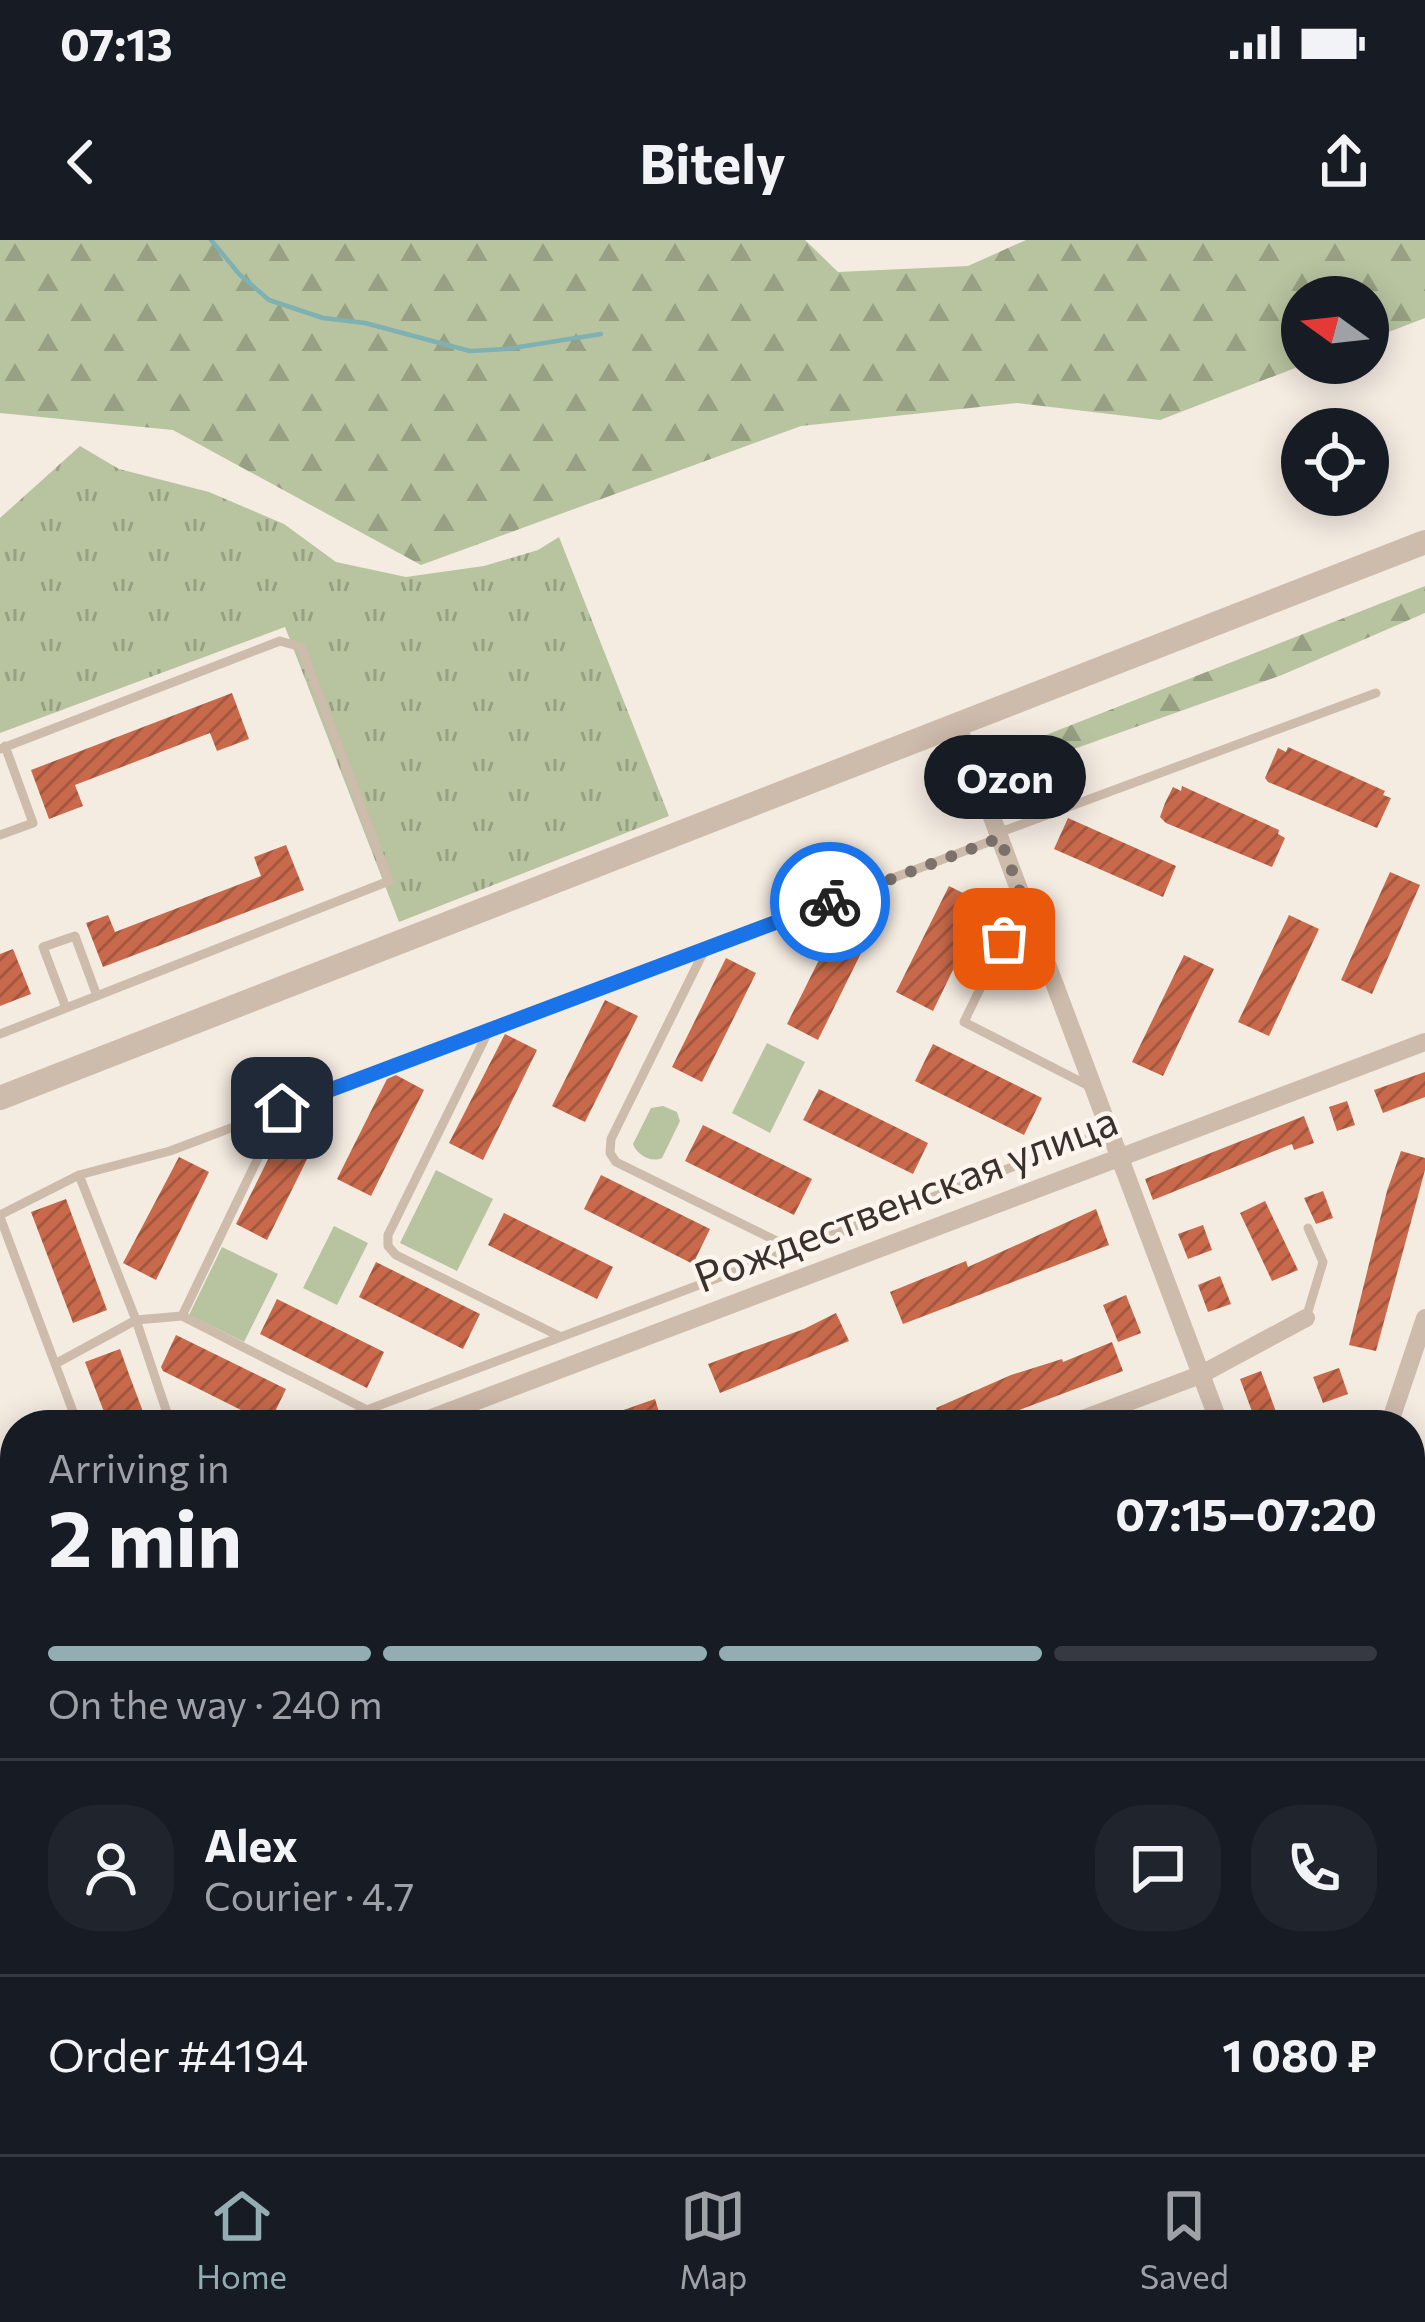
<!DOCTYPE html>
<html lang="en">
<head>
<meta charset="utf-8">
<style>
	body { margin:0; font-family:Commissioner,sans-serif; background:#20242c; color:#f1f3f6; height:100vh; display:flex; flex-direction:column; font-size:45px; white-space:nowrap }
	* { box-sizing:border-box; margin:0 }
	p { font-size:39px; color:#9ea1a6 }
	.icon { flex:none; width:66px; height:66px; fill:none; stroke:currentColor; stroke-width:2; stroke-linecap:round; stroke-linejoin:round }
	.map { position:relative; flex:1; overflow:hidden }
	.drawer { position:absolute; left:0px; top:1170px; width:1425px; height:744px; display:flex; flex-direction:column; background:#171b24; border-radius:48px 48px 0 0; box-shadow:0 6px 30px #0003 }
	.drawer>* { flex:none }
	.needle { width:78px; rotate:285deg }
	.buttons { position:absolute; left:1281px; top:36px; display:grid; gap:24px }
	.buttons a { display:grid; place-items:center; width:108px; height:108px; border-radius:50%; background:#171b24; box-shadow:0 6px 30px #0003; font-size:60px }
	.pin { position:absolute; display:grid; place-items:center; width:102px; height:102px; color:#fff; margin:-51px; border-radius:24px; box-shadow:0 6px 18px #0006 }
	.courier { position:absolute; display:grid; place-items:center; width:120px; height:120px; margin:-60px; border:9px solid #1a73e8; border-radius:50%; background:#fff; color:#222; box-shadow:0 3px 15px #0007 }
	.bubble { position:absolute; height:84px; border-radius:42px; background:#171b24; box-shadow:0 6px 30px #0003; font-size:39px; font-weight:700; line-height:84px; text-align:center }
	.overview em { font-style:normal; font-weight:700 }
	.overview div { display:flex; flex-direction:column-reverse }
	.overview { display:flex; align-items:center; justify-content:space-between; height:204px; padding:0 48px }
	h1 { font-size:78px; font-weight:700; line-height:90px }
	.bar { display:grid; grid-template-columns:repeat(4,1fr); gap:18px 12px; align-content:center; height:144px; padding:0 48px }
	.bar i { height:15px; border-radius:9px; background:#363941 }
	.bar .current { background:#92aeb2 }
	.bar p { grid-column:span 4 }
	.line { display:flex; align-items:center; gap:30px; padding:0 48px; border-top:3px solid #363941 }
	.line div { flex:1 }
	.round { display:grid; place-items:center; flex:none; width:126px; height:126px; border-radius:48px; background:#20242c }
	.status { display:flex; justify-content:space-between; align-items:center; height:84px; padding:0 60px; background:#171b24; direction:ltr }
	.status svg { height:33px; fill:currentColor }
	header { display:flex; justify-content:space-between; align-items:center; height:156px; padding:0 48px; background:#171b24; font-size:54px; font-weight:700 }
	.tabs { display:flex; justify-content:space-around; align-items:center; height:168px; border-top:3px solid #363941; background:#171b24; font-size:33px; color:#9ea1a6 }
	.tabs a { display:grid; justify-items:center; gap:6px }
	.tabs .current { color:#92aeb2 }
	.map>svg:first-child { display:block }
	.grass { fill:url(#grass-tufts) }
	.forest { fill:url(#forest-firs) }
	.green { fill:#b8c4a0 }
	.lines { fill:none; stroke-linecap:round; stroke-linejoin:round }
	.stream { stroke:#7fb0b2; stroke-width:4.5 }
	.building { fill:url(#building-hatch) }
	.service { stroke:#cdbbac; stroke-width:9 }
	.minor { stroke:#cdbbac; stroke-width:18 }
	.tertiary { stroke:#cdbbac; stroke-width:24 }
	.done { stroke:#7c716b; stroke-width:12; stroke-dasharray:0 21.6 }
	.route { stroke:#1a73e8; stroke-width:15 }
	.labels { text-anchor:middle; stroke-width:9; stroke-linejoin:round; paint-order:stroke }
	.street-label { font-size:42px; fill:#3b302b; stroke:#fbf5ee }
</style>
</head>
<body>
<div class="status"><b>07:13</b><svg viewBox="0 0 49 12"><path d="M0 12V9h3v3zM5 12V6h3v6zM10 12V3h3v9zM15 12V0h3v12zM26 1h20v11H26zM47 4h2v5h-2z"/></svg></div>
<header><svg class="icon" aria-label="back" viewBox="0 0 24 24"><path d="M15 5l-7 7 7 7"/></svg>Bitely<svg class="icon" aria-label="share" viewBox="0 0 24 24"><path d="M12 15V3M7 8l5-5 5 5M5 13v7h14v-7"/></svg></header>
<div class="map">
<svg width="1425" height="1914" viewBox="0 0 1425 1914">
	<defs>
		<pattern id="grass-tufts" width="24" height="20" patternUnits="userSpaceOnUse" patternTransform="scale(3)"><rect width="24" height="20" fill="#b8c4a0"/><path d="M3 7l-1-3M5 7V3M7 7l1-3M15 17l-1-3M17 17v-4M19 17l1-3" fill="none" stroke="#97a083"/></pattern>
		<pattern id="forest-firs" width="22" height="20" patternUnits="userSpaceOnUse" patternTransform="scale(3)"><rect width="22" height="20" fill="#b8c4a0"/><path d="M5 1l3.5 6h-7zM16 11l3.5 6h-7z" fill="#97a083"/></pattern>
		<pattern id="building-hatch" width="6" height="6" patternUnits="userSpaceOnUse" patternTransform="scale(3)"><rect width="6" height="6" fill="#c8694b"/><path d="M-1 1l2-2M0 6l6-6M5 7l2-2" fill="none" stroke="#a4573f"/></pattern>
	</defs>
	<rect width="100%" height="100%" fill="#f4ebe1"/>
	<path class="grass" d="M80,206L119,229L209,252L284,284L336,322L406,337L484,326L538,310L559,297L669,576L399,682L285,387L0,493V278Z
		M790,1899H1017L1036,1914H781Z
		M1171,1899H1244L1240,1914H1160Z"/>
	<path class="forest" d="M0,0H805L838,32L968,26L1026,0H1425V78L1368,100V57H1302V123H1308L1160,180L1017,163L801,186L421,325L173,190L0,173Z
		M1425,346V373L1282,435L998,536L990,517Z"/>
	<path class="green" d="M767,803L805,822L770,893L732,873Z
		M663,866L677,872L680,881L662,918C651,923 637,915 633,904L651,868Z
		M436,930L493,959L457,1031L400,1003Z
		M334,986L368,1003L337,1065L303,1048Z
		M222,1007L278,1034L244,1102L189,1075Z"/>
	<g class="lines">
		<path class="stream" d="M211,0L240,35L269,60L323,78L365,83L470,111L506,109L601,94"/>
	</g>
	<path class="building" d="M232,453L249,499L217,511L210,493L75,545L83,566L49,579L31,530Z
		M1288,507L1385,551L1383,555L1391,558L1377,588L1268,542L1265,538L1278,508L1286,512Z
		M1182,546L1279,590L1278,594L1285,598L1272,627L1166,583L1160,577L1165,563L1173,547L1181,551Z
		M1068,578L1176,626L1163,657L1054,609Z
		M286,605L304,650L103,727L86,683L108,675L115,692L261,636L254,617Z
		M1390,632L1420,645L1372,754L1341,740Z
		M949,646L985,664L933,771L896,752Z
		M1289,675L1319,689L1269,796L1238,782Z
		M840,678L871,693L818,800L787,784Z
		M13,709L31,754L0,766V714Z
		M1184,715L1214,729L1163,836L1132,822Z
		M726,718L756,733L702,842L672,827Z
		M605,760L638,776L585,882L552,866Z
		M505,794L537,810L483,920L449,903Z
		M933,804L1042,858L1024,895L915,841Z
		M1425,832V857L1383,873L1374,850Z
		M396,835L424,850L371,956L337,939L387,839Z
		M819,849L928,903L913,934L803,880Z
		M1347,861L1355,885L1337,891L1329,867Z
		M290,875L321,891L267,1000L236,984Z
		M1304,876L1314,903L1294,910L1292,904L1153,960L1145,939Z
		M703,885L812,939L794,975L685,921Z
		M1401,911L1425,918V930L1376,1111L1349,1105L1387,951Z
		M179,917L209,932L156,1040L123,1023Z
		M601,935L710,989L693,1024L584,969Z
		M1323,951L1333,978L1316,984L1304,958Z
		M66,959L107,1070L73,1083L31,972Z
		M1265,961L1298,1030L1272,1041L1240,973Z
		M1096,969L1109,1005L903,1084L890,1052L966,1021L968,1027Z
		M504,973L613,1027L597,1059L488,1005Z
		M1203,985L1212,1010L1188,1019L1178,994Z
		M376,1022L480,1074L463,1109L359,1057Z
		M1220,1036L1231,1064L1208,1072L1198,1045Z
		M1126,1055L1141,1093L1118,1102L1103,1065Z
		M277,1059L384,1112L367,1148L260,1094Z
		M836,1073L849,1101L720,1153L708,1124L804,1089Z
		M176,1095L286,1149L269,1184L163,1131L161,1127Z
		M1112,1102L1123,1131L979,1185H943L936,1168L1011,1135L1062,1119L1063,1122Z
		M120,1109L130,1137L148,1185H109L85,1122Z
		M1339,1128L1348,1154L1323,1163L1313,1137Z
		M1261,1131L1275,1169L1281,1185H1257L1240,1139Z
		M655,1159L663,1185H587L586,1183Z
		M15,1679V1737L0,1743V1685Z
		M324,1899H363L369,1914H330Z
		M1085,1899H1122L1111,1914H1074Z"/>
	<g class="lines">
		<path class="service" d="M0,509L280,401L301,407L389,641L0,794
			M998,593L1376,453
			M0,595L33,583L5,506
			M1021,664L964,782L1089,846
			M705,709L611,899L610,913L616,922L793,1009
			M66,768L43,707L75,696L97,756
			M489,790L388,995V1006L396,1015L561,1097
			M282,868L182,1076L367,1170
			M79,935L136,1080L171,1185
			M0,975L79,935L170,911L999,598
			M0,977L78,1185
			M1306,1078L1323,1022L1308,988
			M55,1124L136,1080L182,1076
			M327,1185L1108,891
			M0,1308L11,1336
			M0,1537L13,1578"/>
		<path class="minor" d="M957,484L1220,1185
			M413,1185L1425,802
			M1067,1185L1200,1135L1306,1078
			M1389,1185L1425,1078
			M0,1342L15,1336
			M1410,1384L1425,1378
			M0,1580L15,1575
			M1410,1586L1425,1580
			M1410,1671L1425,1710
			M0,1782L15,1776
			M0,1887L11,1914
			M598,1899L604,1914
			M1043,1912L1053,1899
			M178,1914L217,1899
			M666,1914L675,1899
			M1406,1914L1419,1870L1425,1866"/>
		<path class="tertiary" d="M0,858L1425,302"/>
	</g>
	<g class="lines">
		<path class="done" d="M830,662L1000,598L1023,660L1004,699"/>
		<path class="route" d="M282,868L830,662"/>
	</g>
	<g class="labels">
		<g class="street-label">
			<text transform="translate(906 959) rotate(-21)" y="15">Рождественская улица</text>
		</g>
	</g>
</svg>
<div class="buttons">
<a><svg class="needle" viewBox="-14 -14 28 28"><path d="M0-13l5 13h-10z" fill="#e53935"/><path d="M0 13l5-13h-10z" fill="#9ea1a6"/></svg></a>
<a><svg class="icon" aria-label="locate" viewBox="0 0 24 24"><circle cx="12" cy="12" r="6"/><path d="M12 2v4M12 18v4M2 12h4M18 12h4"/></svg></a>
</div>
<div class="pin" style="left:1004px;top:699px;background:#ea580c"><svg class="icon" aria-label="bag" viewBox="0 0 24 24"><path d="M5 8h14l-1 12H6zM9 8a3 3 0 0 1 6 0"/></svg></div>
<div class="pin" style="left:282px;top:868px;background:#1f2937"><svg class="icon" aria-label="home" viewBox="0 0 24 24"><path d="M3 11l9-7 9 7M6 9v11h12V9"/></svg></div>
<div class="courier" style="left:830px;top:662px"><svg class="icon" aria-label="bike" viewBox="0 0 24 24"><circle cx="6" cy="16" r="4"/><circle cx="18" cy="16" r="4"/><path d="M6 16l4-8h5l3 8M10 8l3 8H6M13 5h3"/></svg></div>
<div class="bubble" style="left:924px;top:495px;width:162px">Ozon</div>
<section class="drawer">
<div class="overview"><div><h1>2 min</h1><p>Arriving in</p></div><em>07:15–07:20</em></div>
<div class="bar"><i class="current"></i><i class="current"></i><i class="current"></i><i></i><p>On the way · 240 m</p></div>
<div class="line" style="height:216px"><a class="round"><svg class="icon" aria-label="person" viewBox="0 0 24 24"><circle cx="12" cy="8" r="4"/><path d="M4 21q1-7 8-7t8 7"/></svg></a><div><b>Alex</b><p>Courier · 4.7</p></div><a class="round"><svg class="icon" aria-label="chat" viewBox="0 0 24 24"><path d="M4 5h16v11H9l-5 4z"/></svg></a><a class="round"><svg class="icon" aria-label="phone" viewBox="0 0 24 24"><path d="M5 4h4l2 5-3 2q2 4 5 5l2-3 5 2v4C11 20 4 13 5 4z"/></svg></a></div>
<div class="line" style="height:156px"><div>Order #4194</div><b>1 080 ₽</b></div>
</section>
</div>
<nav class="tabs">
<a class="current"><svg class="icon" aria-label="home" viewBox="0 0 24 24"><path d="M3 11l9-7 9 7M6 9v11h12V9"/></svg>Home</a>
<a><svg class="icon" aria-label="map" viewBox="0 0 24 24"><path d="M3 6l6-2 6 2 6-2v14l-6 2-6-2-6 2zM9 4v14M15 6v14"/></svg>Map</a>
<a><svg class="icon" aria-label="saved" viewBox="0 0 24 24"><path d="M7 4h10v16l-5-4-5 4z"/></svg>Saved</a>
</nav>
</body>
</html>
